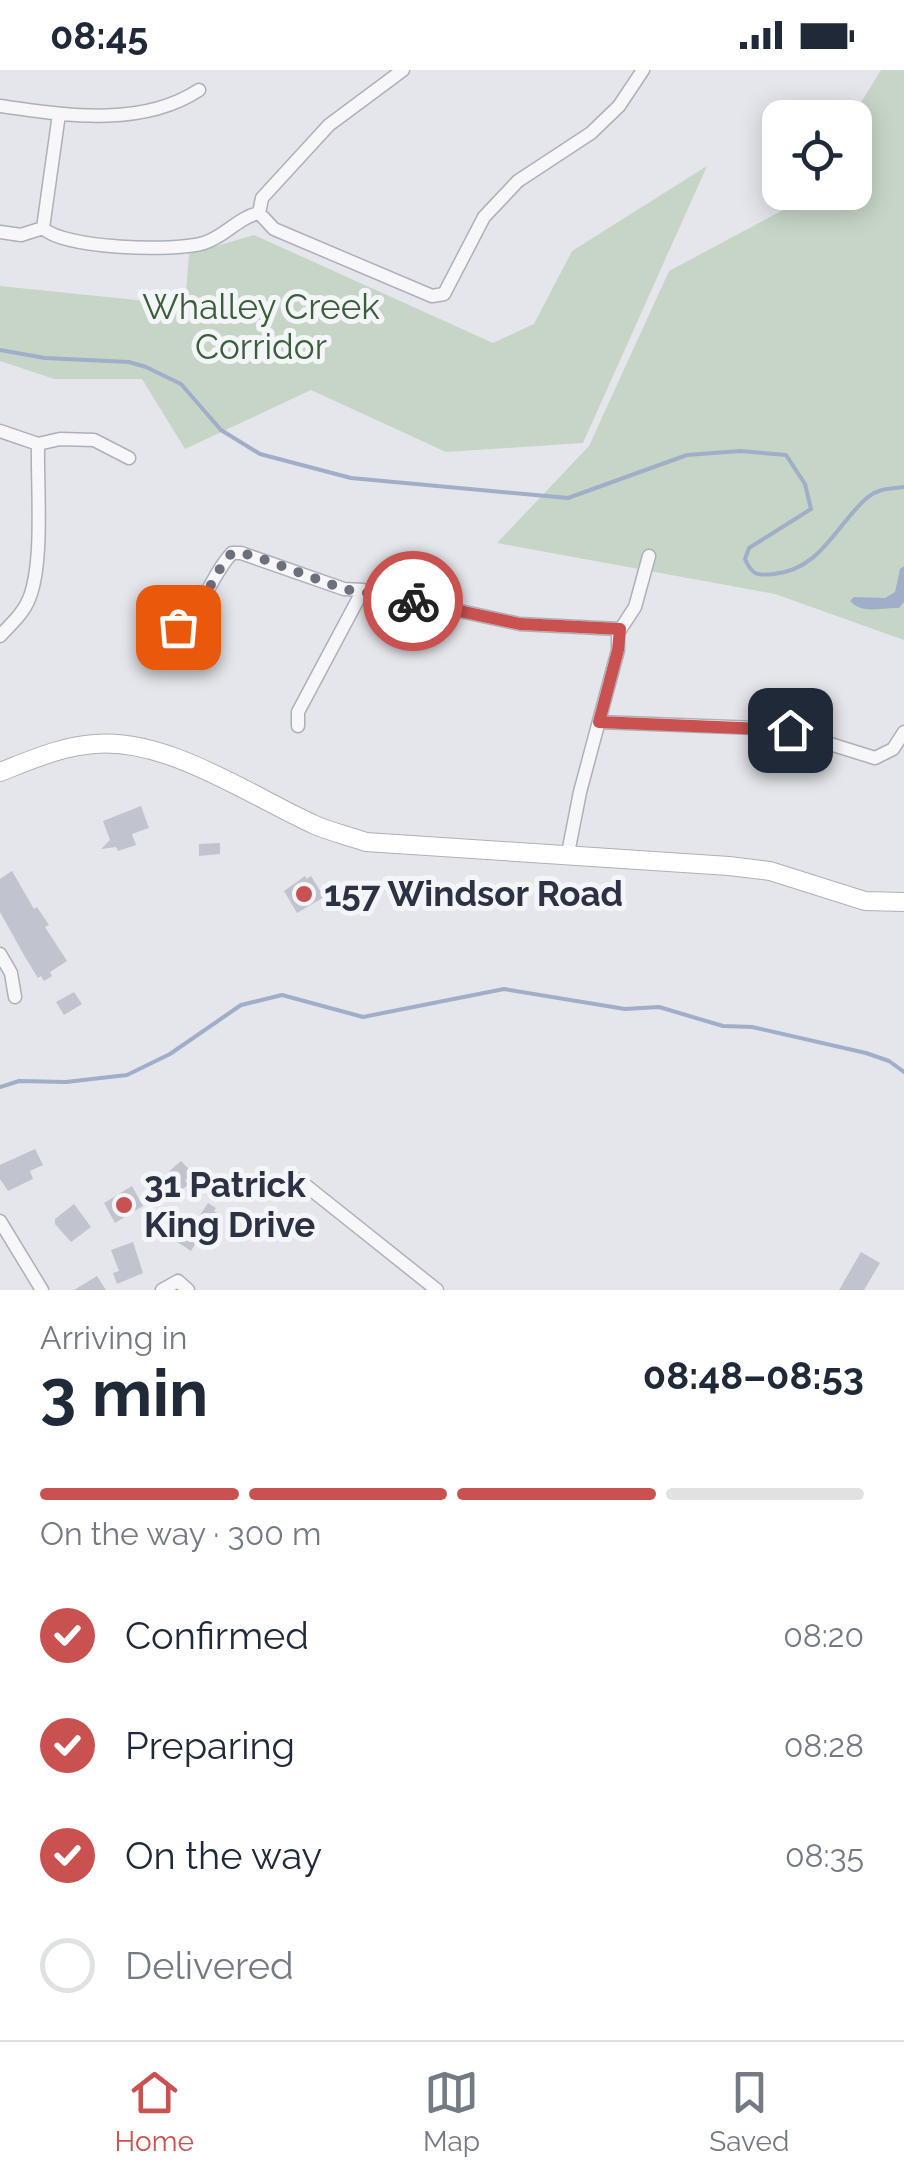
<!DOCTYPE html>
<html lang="en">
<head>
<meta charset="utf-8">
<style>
	body { margin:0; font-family:Raleway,sans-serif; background:#f6f6f7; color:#1f2937; height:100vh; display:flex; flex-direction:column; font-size:38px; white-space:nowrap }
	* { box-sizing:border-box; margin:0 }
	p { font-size:32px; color:#747a83 }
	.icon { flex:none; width:55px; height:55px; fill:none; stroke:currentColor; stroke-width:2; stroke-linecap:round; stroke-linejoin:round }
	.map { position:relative; height:1220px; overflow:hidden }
	.details { display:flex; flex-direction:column; background:#fff; flex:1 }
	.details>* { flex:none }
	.controls { position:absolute; left:762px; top:30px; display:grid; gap:20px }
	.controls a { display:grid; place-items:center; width:110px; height:110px; border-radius:20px; background:#fff; box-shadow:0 5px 25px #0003; font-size:50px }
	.pin { position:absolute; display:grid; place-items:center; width:85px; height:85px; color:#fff; margin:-42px; border-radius:20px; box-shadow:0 5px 15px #0006 }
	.courier { position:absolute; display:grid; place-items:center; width:100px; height:100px; margin:-50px; border:8px solid #c95250; border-radius:50%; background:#fff; color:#222; box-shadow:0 2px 12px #0007 }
	.head em { font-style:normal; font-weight:700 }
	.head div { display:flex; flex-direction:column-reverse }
	.head { display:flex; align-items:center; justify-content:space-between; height:170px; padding:0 40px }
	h1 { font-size:65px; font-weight:700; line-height:75px }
	.bar { display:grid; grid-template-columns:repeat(4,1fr); gap:15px 10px; align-content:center; height:120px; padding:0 40px }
	.bar i { height:12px; border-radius:8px; background:#e0e1e3 }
	.bar .on { background:#c95250 }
	.bar p { grid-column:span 4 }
	ol { padding:0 40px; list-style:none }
	li { display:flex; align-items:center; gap:30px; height:110px }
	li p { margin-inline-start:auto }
	li .icon { padding:10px; border-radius:50%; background:#c95250; color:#fff; stroke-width:4 }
	li:last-child { color:#747a83 }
	li i { width:55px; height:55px; border:5px solid #e0e1e3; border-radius:50% }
	.status { display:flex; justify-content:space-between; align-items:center; height:70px; padding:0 50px; background:#fff; direction:ltr }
	.status svg { height:28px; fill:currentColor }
	.tabs { display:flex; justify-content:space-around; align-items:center; height:140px; border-top:2px solid #e0e1e3; background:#fff; font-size:28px; color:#747a83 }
	.tabs a { display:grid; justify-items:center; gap:5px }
	.tabs .on { color:#c95250 }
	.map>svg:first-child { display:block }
	.green { fill:#c7d5c6 }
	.water { fill:#a1aec9 }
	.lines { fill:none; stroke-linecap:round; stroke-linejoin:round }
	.stream { stroke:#a1aec9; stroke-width:4 }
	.building { fill:#c1c4ce }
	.street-casing { stroke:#adb0b9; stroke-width:15 }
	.secondary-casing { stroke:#adb0b9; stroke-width:20 }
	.street { stroke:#f7f7fa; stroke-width:12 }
	.secondary { stroke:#fff; stroke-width:18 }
	.done { stroke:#6c707e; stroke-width:10; stroke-dasharray:0 18 }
	.route { stroke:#c95250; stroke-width:12 }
	.poi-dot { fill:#c95250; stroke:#f4f5f8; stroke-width:4 }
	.labels { text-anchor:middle; stroke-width:10; stroke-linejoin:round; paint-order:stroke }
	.park-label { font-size:35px; fill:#3b5e3a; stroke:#f4f5f8 }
	.poi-label { font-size:35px; font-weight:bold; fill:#2c3143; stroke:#f4f5f8; text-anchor:start }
</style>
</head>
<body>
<div class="status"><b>08:45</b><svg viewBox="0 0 49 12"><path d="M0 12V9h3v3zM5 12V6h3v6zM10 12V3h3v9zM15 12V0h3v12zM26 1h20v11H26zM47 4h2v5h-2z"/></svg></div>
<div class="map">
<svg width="904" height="1220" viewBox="0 0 904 1220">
	<rect width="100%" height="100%" fill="#e4e6eb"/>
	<path class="green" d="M881,0H904V570L775,524L497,473L589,376L669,201L802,130L807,123L855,122V48L852,47Z
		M707,96L583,373L446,382L311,320L185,379L142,309H54L0,291V216L185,235L189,184L254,165L493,273L534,254L572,181Z"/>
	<path class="water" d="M904,496V532L899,538C881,537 863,545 850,531L854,527L885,528L895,522L900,499Z"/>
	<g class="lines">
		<path class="stream" d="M0,280L45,288L129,292L146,297L181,314L221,360L260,384L351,408L568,428L687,385L740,381L786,385L805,414L811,439L749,478L745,489C752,505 757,506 774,504C822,499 837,453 868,427C879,418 890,419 904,417
			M0,1017L19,1011L66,1012L127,1005L170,984L241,935L282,925L363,947L504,919L625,939L659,937L723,956L752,957L866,983L889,991L904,1002"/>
	</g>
	<path class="building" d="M141,736L149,758L132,764L136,775L118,781L116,777L101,779L110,770L103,751Z
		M220,773V784L199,786V774Z
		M12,801L34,839L37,837L49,855L45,857L67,891L50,902L52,906L44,911L41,906L38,908L25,887L0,842V809Z
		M305,806L307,809L311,806L324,827L297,843L284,821Z
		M74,922L82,934L64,945L56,932Z
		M35,1079L43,1095L30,1101L33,1109L8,1121L0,1109V1095Z
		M181,1091L193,1103L185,1111L189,1114L167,1132L157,1123L163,1117L158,1111Z
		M132,1116L143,1136L115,1153L104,1133Z
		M208,1133L216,1138L214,1141L219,1144L202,1173L197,1171L191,1181L176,1171L179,1166L174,1163L181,1151L188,1155L193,1145L198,1148Z
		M74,1134L91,1157L71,1172L55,1154V1149Z
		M133,1172L143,1203L117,1214L113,1203L119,1201L111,1180Z
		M861,1182L880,1193L864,1220H839Z
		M97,1206L106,1220H74Z"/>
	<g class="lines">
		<defs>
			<path id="street" d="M0,36C65,45 141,58 199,20
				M259,143L274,159L432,226L444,224L484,147L518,111L591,63L619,36L643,0
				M43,158L59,44
				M0,162L21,165L43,158C64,179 175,182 204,173C226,166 237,148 259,143L262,128L329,55L403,0
				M0,361L38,374L60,369L94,370L129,388
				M178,557C205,539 210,506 232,483H241L344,519L363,520L520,554L619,559
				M0,566C10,555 23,544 29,529C44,493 37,416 38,374
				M599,652L782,659L875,688L893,679L904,662
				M298,656V642L363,520
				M568,783L580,722L618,580V563L635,537L649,486
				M0,884L11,903L15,927
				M299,1110L437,1220
				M0,1151L42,1220
				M162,1220L178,1211L188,1220"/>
			<path id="secondary" d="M0,702C31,690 62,676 95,674C168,668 249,725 315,755C331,762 349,766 366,772L729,796L770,801L865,831L904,832"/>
		</defs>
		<use href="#street" class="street-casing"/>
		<use href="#secondary" class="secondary-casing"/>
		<use href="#street" class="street"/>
		<use href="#secondary" class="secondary"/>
	</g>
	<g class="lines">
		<path class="done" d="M178,557C206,539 210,506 232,483L252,485L344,519L413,531"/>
		<path class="route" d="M413,531L520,554L620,559L618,580L599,652L790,660"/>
	</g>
	<g class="poi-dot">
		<circle cx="304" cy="824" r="10"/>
		<circle cx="124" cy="1135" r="10"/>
	</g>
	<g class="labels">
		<g class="park-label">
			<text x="261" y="249">Whalley Creek<tspan x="261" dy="40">Corridor</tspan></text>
		</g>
		<g class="poi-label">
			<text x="324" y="836">157 Windsor Road</text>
			<text x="144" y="1127">31 Patrick<tspan x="144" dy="40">King Drive</tspan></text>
		</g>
	</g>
</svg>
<div class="controls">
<a><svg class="icon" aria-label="locate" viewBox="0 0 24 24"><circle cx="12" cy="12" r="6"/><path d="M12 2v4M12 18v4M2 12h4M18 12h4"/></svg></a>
</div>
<div class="pin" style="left:178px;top:557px;background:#ea580c"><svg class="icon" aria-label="bag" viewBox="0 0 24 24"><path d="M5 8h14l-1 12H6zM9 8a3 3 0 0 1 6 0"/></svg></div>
<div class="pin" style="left:790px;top:660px;background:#1f2937"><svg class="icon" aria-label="home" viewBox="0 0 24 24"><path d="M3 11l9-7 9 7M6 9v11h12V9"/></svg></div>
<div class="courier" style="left:413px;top:531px"><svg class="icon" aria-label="bike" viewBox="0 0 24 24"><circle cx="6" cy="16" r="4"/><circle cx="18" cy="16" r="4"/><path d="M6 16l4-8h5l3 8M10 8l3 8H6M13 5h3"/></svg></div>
</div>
<section class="details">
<div class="head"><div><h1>3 min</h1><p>Arriving in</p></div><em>08:48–08:53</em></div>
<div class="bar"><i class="on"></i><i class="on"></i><i class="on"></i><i></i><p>On the way · 300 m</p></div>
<ol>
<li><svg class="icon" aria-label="check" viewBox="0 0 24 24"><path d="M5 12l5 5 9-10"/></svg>Confirmed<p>08:20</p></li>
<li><svg class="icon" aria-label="check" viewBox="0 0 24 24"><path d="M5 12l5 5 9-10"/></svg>Preparing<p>08:28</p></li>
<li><svg class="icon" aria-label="check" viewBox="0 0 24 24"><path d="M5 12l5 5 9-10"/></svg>On the way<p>08:35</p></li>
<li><i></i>Delivered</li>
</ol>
</section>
<nav class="tabs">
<a class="on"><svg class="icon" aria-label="home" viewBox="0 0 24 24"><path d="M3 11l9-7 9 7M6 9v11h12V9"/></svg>Home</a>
<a><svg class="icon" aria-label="map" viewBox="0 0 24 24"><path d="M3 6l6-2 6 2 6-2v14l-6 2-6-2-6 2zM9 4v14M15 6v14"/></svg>Map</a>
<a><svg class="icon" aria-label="saved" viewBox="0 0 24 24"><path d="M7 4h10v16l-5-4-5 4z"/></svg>Saved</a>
</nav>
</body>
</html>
